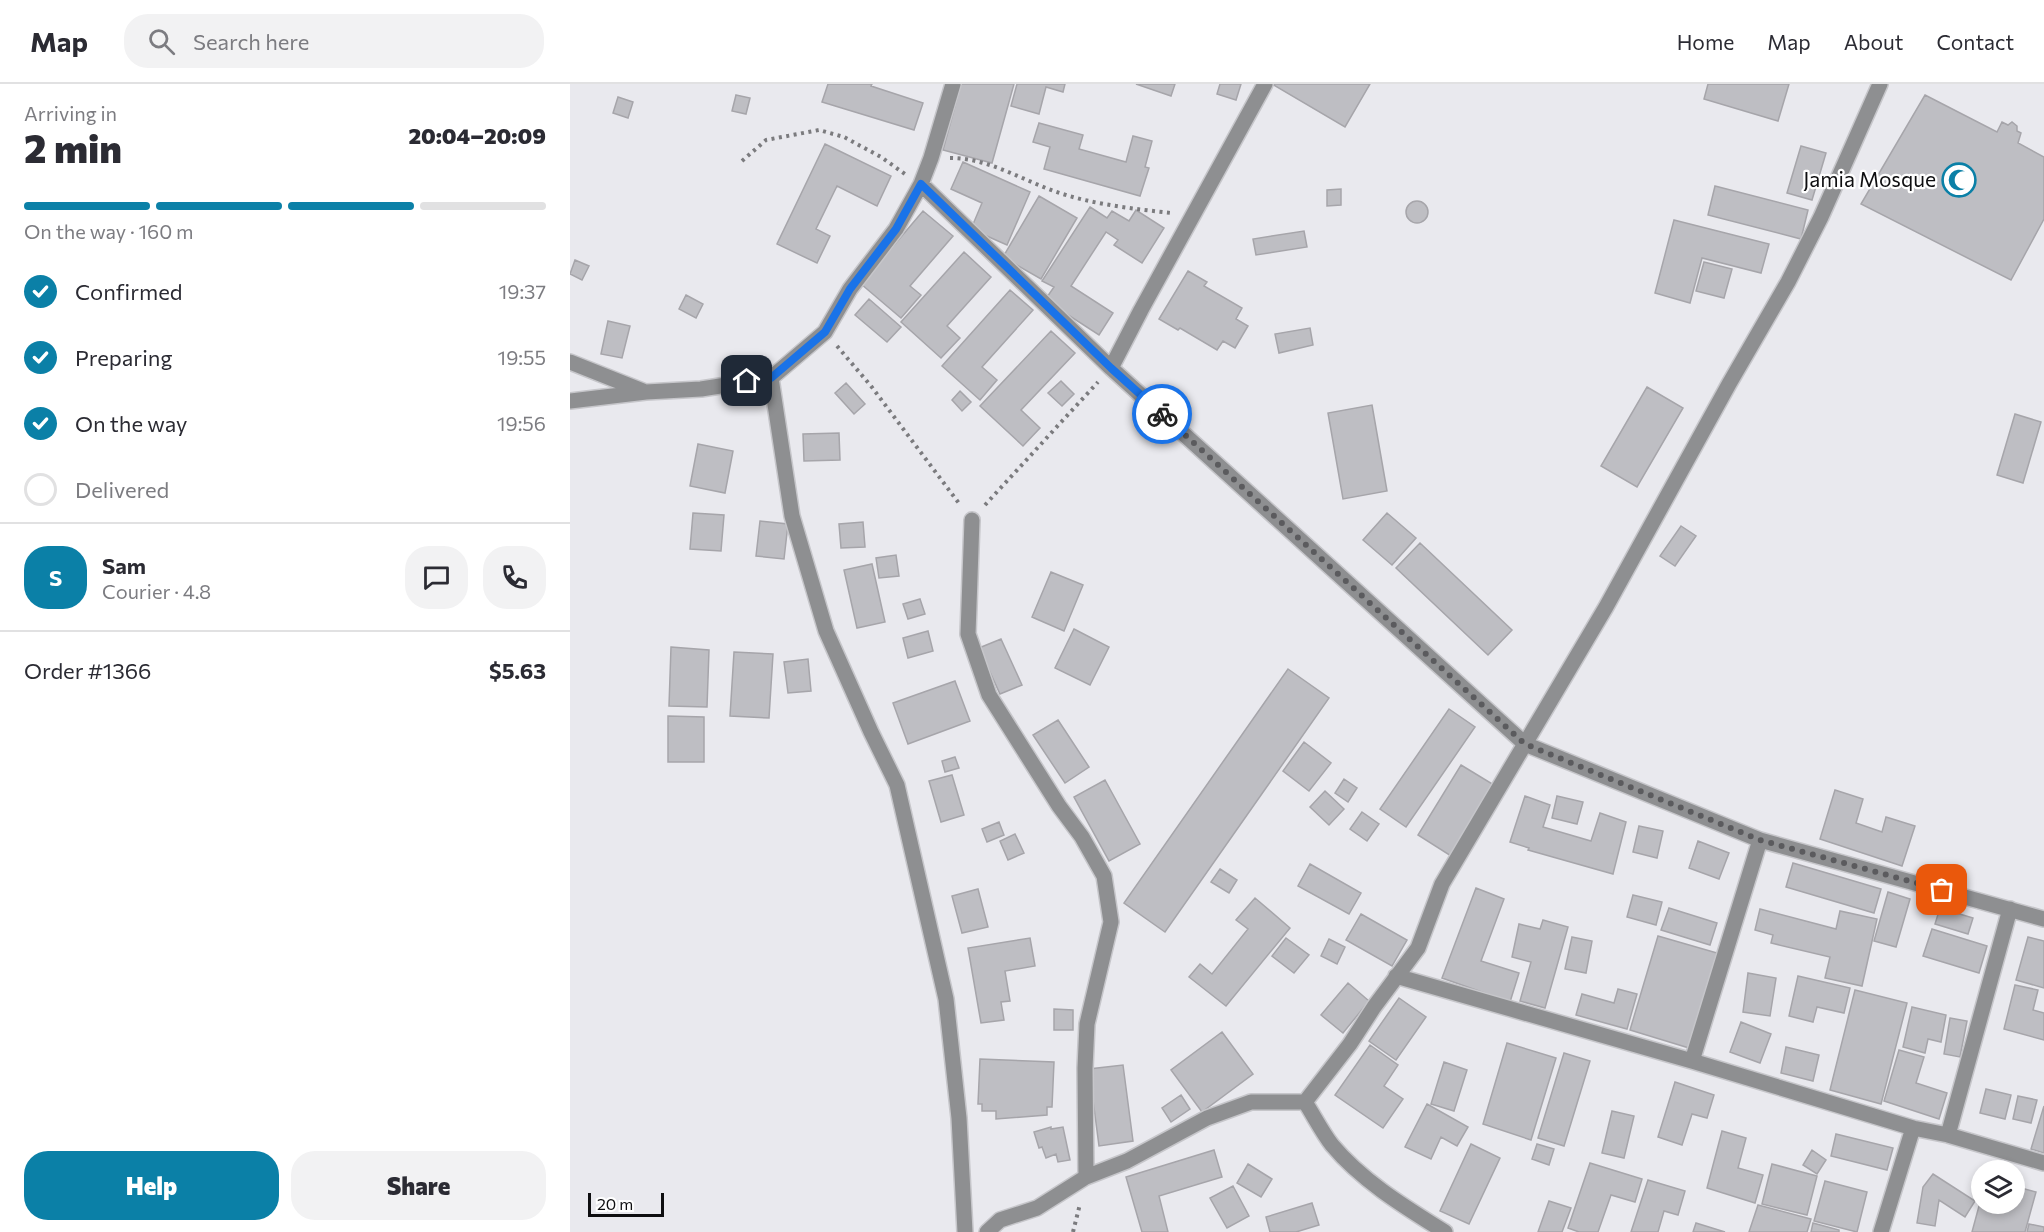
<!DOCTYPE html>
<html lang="en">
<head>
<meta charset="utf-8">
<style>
	body { margin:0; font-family:Commissioner,sans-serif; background:#f2f2f3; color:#2b2b33; height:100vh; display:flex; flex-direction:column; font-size:22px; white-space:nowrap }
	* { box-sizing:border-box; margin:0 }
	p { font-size:20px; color:#7c7c81 }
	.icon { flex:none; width:33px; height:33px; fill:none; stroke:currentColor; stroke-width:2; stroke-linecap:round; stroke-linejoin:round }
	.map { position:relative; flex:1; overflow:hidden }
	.side { display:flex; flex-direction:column; background:#fff; width:570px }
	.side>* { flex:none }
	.buttons { position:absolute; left:1401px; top:1076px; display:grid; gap:12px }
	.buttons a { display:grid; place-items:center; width:54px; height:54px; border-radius:50%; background:#fff; box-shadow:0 3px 9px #0003; font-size:30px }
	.scale { position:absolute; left:18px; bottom:15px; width:76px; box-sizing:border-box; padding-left:6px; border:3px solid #0e0e10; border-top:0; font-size:16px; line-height:21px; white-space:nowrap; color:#0e0e10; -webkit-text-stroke:4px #fff; paint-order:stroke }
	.pin { position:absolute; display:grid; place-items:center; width:51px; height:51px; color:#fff; margin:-26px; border-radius:12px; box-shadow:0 3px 9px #0006 }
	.courier { position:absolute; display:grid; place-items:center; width:60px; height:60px; margin:-30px; border:4px solid #1a73e8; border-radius:50%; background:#fff; color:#222; box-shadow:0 2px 8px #0007 }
	.summary em { font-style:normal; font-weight:800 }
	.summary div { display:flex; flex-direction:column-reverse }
	.summary { display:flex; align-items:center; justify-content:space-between; height:102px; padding:0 24px }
	h1 { font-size:39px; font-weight:800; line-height:45px }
	.bar { display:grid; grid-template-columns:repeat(4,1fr); gap:9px 6px; align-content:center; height:72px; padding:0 24px }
	.bar i { height:8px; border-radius:4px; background:#e1e1e2 }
	.bar .current { background:#0b80a7 }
	.bar p { grid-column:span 4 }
	.line { display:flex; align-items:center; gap:15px; padding:0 24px; border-top:2px solid #e1e1e2 }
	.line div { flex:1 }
	.round { display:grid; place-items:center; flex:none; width:63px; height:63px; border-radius:24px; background:#f2f2f3 }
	ol { padding:0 24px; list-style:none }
	li { display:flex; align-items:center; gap:18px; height:66px }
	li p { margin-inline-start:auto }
	li .icon { padding:6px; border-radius:50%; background:#0b80a7; color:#fff; stroke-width:4 }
	li:last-child { color:#7c7c81 }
	li i { width:33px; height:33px; border:3px solid #e1e1e2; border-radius:50% }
	.button { display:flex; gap:12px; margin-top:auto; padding:12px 24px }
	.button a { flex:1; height:69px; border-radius:24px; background:#0b80a7; color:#fff; font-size:24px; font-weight:800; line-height:69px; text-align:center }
	.button a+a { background:#f2f2f3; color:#2b2b33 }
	header { display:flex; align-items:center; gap:36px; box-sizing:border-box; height:84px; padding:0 30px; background:#fff; border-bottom:2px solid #e1e1e2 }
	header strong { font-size:28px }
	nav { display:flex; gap:33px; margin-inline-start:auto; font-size:21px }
	.search { width:420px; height:54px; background:#f2f2f3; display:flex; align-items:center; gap:15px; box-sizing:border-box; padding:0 21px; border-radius:24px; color:#7c7c81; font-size:22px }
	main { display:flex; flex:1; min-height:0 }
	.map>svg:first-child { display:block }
	.building { fill:#bebec3; stroke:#a6a5aa; stroke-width:1.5 }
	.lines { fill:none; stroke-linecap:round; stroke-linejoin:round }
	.minor-casing { stroke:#c6c6ca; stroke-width:18 }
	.path { stroke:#7b7b7e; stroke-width:4; stroke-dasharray:3 4.5; stroke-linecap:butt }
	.minor { stroke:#8e8f91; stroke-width:15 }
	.done { stroke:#5b5b5e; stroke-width:6; stroke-dasharray:0 10.8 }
	.route { stroke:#1a73e8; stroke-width:8 }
	.labels { text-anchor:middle; stroke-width:4.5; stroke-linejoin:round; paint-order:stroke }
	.poi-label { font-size:21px; fill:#0e0e10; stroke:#fff; text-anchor:end }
</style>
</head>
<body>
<header>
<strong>Map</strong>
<div class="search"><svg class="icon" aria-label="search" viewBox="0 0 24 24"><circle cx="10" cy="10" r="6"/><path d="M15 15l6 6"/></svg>Search here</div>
<nav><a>Home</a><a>Map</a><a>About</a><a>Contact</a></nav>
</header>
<main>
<section class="side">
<div class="summary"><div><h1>2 min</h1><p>Arriving in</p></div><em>20:04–20:09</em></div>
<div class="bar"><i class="current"></i><i class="current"></i><i class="current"></i><i></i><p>On the way · 160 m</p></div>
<ol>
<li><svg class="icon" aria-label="check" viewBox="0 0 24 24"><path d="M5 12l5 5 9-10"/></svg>Confirmed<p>19:37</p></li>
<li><svg class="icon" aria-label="check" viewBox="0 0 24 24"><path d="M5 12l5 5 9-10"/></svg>Preparing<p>19:55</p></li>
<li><svg class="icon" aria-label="check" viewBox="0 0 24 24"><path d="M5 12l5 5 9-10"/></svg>On the way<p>19:56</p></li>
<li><i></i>Delivered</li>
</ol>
<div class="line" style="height:108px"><b class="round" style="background:#0b80a7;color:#fff">S</b><div><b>Sam</b><p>Courier · 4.8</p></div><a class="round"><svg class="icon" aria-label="chat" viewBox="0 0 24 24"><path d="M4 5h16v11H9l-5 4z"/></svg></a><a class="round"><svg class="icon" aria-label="phone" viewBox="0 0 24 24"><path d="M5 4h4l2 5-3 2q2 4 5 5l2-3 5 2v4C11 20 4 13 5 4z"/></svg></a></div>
<div class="line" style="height:78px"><div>Order #1366</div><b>$5.63</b></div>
<div class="button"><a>Help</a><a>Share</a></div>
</section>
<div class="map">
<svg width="1474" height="1148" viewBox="0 0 1474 1148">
	<rect width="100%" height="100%" fill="#e9e9ee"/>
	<path class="building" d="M258,0H302L301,2L353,19L344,46L252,18Z
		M391,0H444L422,79L373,66Z
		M447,0H495L493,8L476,3L469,30L441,22Z
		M566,0H605L601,12Z
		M650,0H671L666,16L647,10Z
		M702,0H800L775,43Z
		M1138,0H1219L1208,37L1134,15Z
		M166,11L180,14L176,30L162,27Z
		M1355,11L1427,48L1432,38L1438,41L1442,38L1447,42V47L1451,49L1448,59L1474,73V135L1441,196L1291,120Z
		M48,13L63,18L58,34L43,29Z
		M469,39L513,51L509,65L556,78L563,52L582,57L575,83L579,84L570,112L474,85L480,63L463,58Z
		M255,60L321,92L307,122L267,102L246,145L260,152L247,179L207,160Z
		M1231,62L1256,69L1242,116L1217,109Z
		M393,78L460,108L437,161L401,145L412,119L381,105Z
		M1145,102L1238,126L1231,155L1138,131Z
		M771,105V121L757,122V106Z
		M469,112L507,134L471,195L433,173Z
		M836 128a11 11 0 1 1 22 0a11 11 0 1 1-22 0Z
		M520,123L537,134L542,127L559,137L566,126L594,144L572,179L544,161L548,156L536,148L501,202L543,229L529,251L475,216L484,203L472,197Z
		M353,127L383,152L340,202L351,211L331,234L291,200Z
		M1104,136L1199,160L1191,189L1132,174L1120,219L1085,209Z
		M734,147L737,163L686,171L683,155Z
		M394,168L421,193L377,242L390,254L371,274L331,238Z
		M5,176L19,182L12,196L0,190Z
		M1134,178L1162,185L1154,214L1126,207Z
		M618,187L637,198L634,202L672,224L666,235L678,242L665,264L653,257L647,266L610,244L608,246L589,235Z
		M440,206L463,226L412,283L427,296L410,316L372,282Z
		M116,211L133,220L126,234L109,225Z
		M299,215L331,243L317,258L285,231Z
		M38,237L60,242L52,274L31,270Z
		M740,244L743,261L709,269L705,250Z
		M481,247L505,269L451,326L470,344L453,362L410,322Z
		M491,297L504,310L492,322L478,309Z
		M276,299L295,320L284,330L265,309Z
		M1077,303L1113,324L1067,403L1031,382Z
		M390,307L401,318L392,327L382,316Z
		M802,321L817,407L773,415L758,329Z
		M1445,330L1471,338L1453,399L1427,391Z
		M269,349L270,376L234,377L233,350Z
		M128,360L163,367L155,409L120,402Z
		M123,429L154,431L151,467L120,465Z
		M817,429L846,454L822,481L793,456Z
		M190,437L218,440L214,475L186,472Z
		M293,438L295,463L271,464L269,440Z
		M1111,442L1126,452L1105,482L1090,472Z
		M850,459L942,546L918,571L826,484Z
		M326,471L329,492L309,494L306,474Z
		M302,480L315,538L287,544L274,486Z
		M481,488L513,501L494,547L462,533Z
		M350,515L355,530L338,535L333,520Z
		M504,545L539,563L520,601L485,584Z
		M358,547L363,567L338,574L333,554Z
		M431,555L452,601L430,610L409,564Z
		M101,563L139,566L137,623L99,622Z
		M164,568L203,570L199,634L160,632Z
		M238,575L241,607L218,609L214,578Z
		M718,585L759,614L595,848L554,819Z
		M385,597L400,637L338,660L323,619Z
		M879,625L905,643L836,743L810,725Z
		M98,632L134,633V678H98Z
		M488,636L519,683L495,699L463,651Z
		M734,658L761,679L739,707L713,687Z
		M385,673L389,684L375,688L372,677Z
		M891,681L924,701L881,772L848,751Z
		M382,691L394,731L371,738L359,697Z
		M774,695L787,704L778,718L765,709Z
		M535,696L570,760L539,777L504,713Z
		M1265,706L1293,715L1286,739L1312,748L1316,733L1345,742L1332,782L1250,755Z
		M755,707L774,725L759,741L740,723Z
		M955,712L980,721L973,743L1021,757L1030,729L1056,738L1043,790L958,766L959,764L940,758Z
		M987,712L1013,718L1007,740L982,734Z
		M792,728L809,740L797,757L780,745Z
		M429,738L434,751L417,758L412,745Z
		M1069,742L1093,747L1087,774L1063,768Z
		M445,750L454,769L438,776L430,757Z
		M1128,757L1159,769L1149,795L1119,784Z
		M1223,779L1311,805L1304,829L1216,803Z
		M740,780L791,809L779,830L728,802Z
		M650,785L667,796L659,809L641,798Z
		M906,804L934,815L911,877L949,889L940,918L872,894Z
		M408,805L418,843L392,849L382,812Z
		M1318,808L1340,815L1326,863L1304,857Z
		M1063,811L1092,818L1086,841L1057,833Z
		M685,814L720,844L656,922L619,893L630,880L642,890L678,845L666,836Z
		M1099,824L1147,839L1140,861L1091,846Z
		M1370,824L1403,834L1398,850L1365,840Z
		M1190,825L1266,845L1270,827L1307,835L1292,902L1255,894L1260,873L1201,859L1203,851L1185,846Z
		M791,830L837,856L822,882L776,856Z
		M973,836L998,843L975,924L950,917L961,878L942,873L949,840L970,845Z
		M1362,845L1417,862L1409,889L1353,872Z
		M1088,852L1147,869L1119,964L1060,946Z
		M1002,853L1022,857L1016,889L995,885Z
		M1458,853L1474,857V904L1446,896Z
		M460,854L465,882L435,887L440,917L431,918L434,936L411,939L398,864Z
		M716,854L739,871L724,889L702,872Z
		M759,855L775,863L767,880L751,872Z
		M1178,889L1206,894L1200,932L1173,928Z
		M1228,892L1280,904L1274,929L1247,923L1243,938L1219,932Z
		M778,899L799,917L773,949L751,931Z
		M1445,901L1468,906L1463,926L1474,929V956L1434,945Z
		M1048,905L1067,910L1057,945L1006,931L1012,910L1044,919Z
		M1285,906L1337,919L1311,1020L1260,1006Z
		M829,914L856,933L826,976L799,957Z
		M1342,923L1376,931L1371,958L1358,955L1355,969L1333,963Z
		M484,925L503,926V946H484Z
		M1380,934L1397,937L1390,973L1374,970Z
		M1171,938L1201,950L1190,979L1160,968Z
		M652,948L683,990L632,1028L601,986Z
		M937,959L986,974L961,1056L913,1040Z
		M800,961L828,981L814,1002L833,1015L813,1044L765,1011Z
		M1216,963L1249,971L1243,997L1211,989Z
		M1329,966L1354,973L1346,999L1377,1009L1369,1035L1314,1017Z
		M994,969L1020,977L994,1062L968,1054Z
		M410,975L484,978L482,1023H477V1031L426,1035V1027H412V1020H408Z
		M874,978L897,986L884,1027L861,1020Z
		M553,981L563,1057L529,1062L519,985Z
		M1105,998L1144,1011L1137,1034L1122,1030L1112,1061L1088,1053Z
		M1416,1005L1441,1011L1435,1035L1410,1029Z
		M611,1011L620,1025L601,1038L592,1024Z
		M1448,1012L1467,1016L1461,1039L1443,1035Z
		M857,1020L898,1043L887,1062L871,1053L861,1075L835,1063Z
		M1474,1022V1069L1461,1065Z
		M1042,1027L1064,1032L1054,1074L1032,1069Z
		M481,1043V1045L493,1043L500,1076L488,1078L486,1070L476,1074L472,1063L469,1064L464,1048Z
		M1152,1047L1176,1054L1168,1084L1193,1091L1185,1119L1137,1104Z
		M1266,1050L1323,1064L1317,1086L1261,1072Z
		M901,1060L930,1074L899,1140L870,1127Z
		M967,1060L984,1065L979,1081L962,1075Z
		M644,1066L652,1093L589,1112L598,1148H572L556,1093Z
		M1242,1066L1256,1076L1247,1090L1233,1081Z
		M1020,1079L1072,1095L1065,1118L1041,1111L1028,1148H1009L998,1144Z
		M678,1080L702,1095L691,1113L667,1099Z
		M1202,1080L1247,1092L1237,1131L1192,1120Z
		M1363,1090L1405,1117L1395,1133L1369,1116L1365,1142L1347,1139L1353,1103Z
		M1078,1096L1115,1107L1108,1131L1094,1127L1088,1148H1061Z
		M1255,1097L1297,1108L1287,1148L1244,1137Z
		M663,1102L679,1132L657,1144L640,1114Z
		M1444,1102L1466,1108L1455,1148H1402L1412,1111V1119H1444Z
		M979,1117L1001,1124L992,1148H968Z
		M742,1119L749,1141L726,1148H700L696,1133Z
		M1188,1121L1241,1135L1237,1148H1179Z
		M1126,1139L1155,1148H1123Z
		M1243,1139L1269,1146V1148H1241Z
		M1459,1140L1474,1143V1148H1457Z"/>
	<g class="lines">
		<defs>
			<path id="minor" d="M351,100L541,284L955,660L1190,756L1474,835
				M0,278L73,307
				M541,284L571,226L695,0
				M201,294L222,432L256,547L301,648L327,701L376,915L389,1034L395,1148
				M0,317L76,308L131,305L201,294L255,248L280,205L326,145L351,100L361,74L383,0
				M402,436L398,550L419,611L489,722L512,753L534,792L541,838L517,940L515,984L516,1093
				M826,892L1122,977L1343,1044L1378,1051L1474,1079
				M1122,977L1190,756
				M735,1018C744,1032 752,1048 762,1061C792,1097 835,1123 875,1148
				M1378,1051L1440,825
				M417,1148L430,1136L467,1124L516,1093L557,1077L637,1034L681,1018H735L780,960L804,923L848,864L872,800L1036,523L1159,300L1218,198L1251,133L1310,0
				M1311,1148L1343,1044"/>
		</defs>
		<use href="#minor" class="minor-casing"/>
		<path class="path" d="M380,74C418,74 450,95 484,107C519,120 565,125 601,129
			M172,77L196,56L249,46L274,53L311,73L335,90
			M267,262L301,302L391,422
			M415,421L528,298
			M503,1148L510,1120"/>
		<use href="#minor" class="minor"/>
	</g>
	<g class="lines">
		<path class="done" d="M592,330L955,660L1190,756L1372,806"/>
		<path class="route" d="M177,297L201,294L255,248L280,205L326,145L351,100L541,284L592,330"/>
	</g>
	<defs>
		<symbol id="mosque-ring" viewBox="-11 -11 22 22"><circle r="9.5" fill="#fff" stroke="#0b80a7" stroke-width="1.5"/><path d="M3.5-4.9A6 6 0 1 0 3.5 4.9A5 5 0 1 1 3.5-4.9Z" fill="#0b80a7"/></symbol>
	</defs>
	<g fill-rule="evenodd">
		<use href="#mosque-ring" x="1370" y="77" width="38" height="38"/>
	</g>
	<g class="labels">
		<g class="poi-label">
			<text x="1366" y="103">Jamia Mosque</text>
		</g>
	</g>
</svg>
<div class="buttons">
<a><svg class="icon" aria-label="layers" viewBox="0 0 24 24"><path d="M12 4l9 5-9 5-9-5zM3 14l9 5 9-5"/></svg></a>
</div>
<div class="scale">20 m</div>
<div class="pin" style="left:1372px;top:806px;background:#ea580c"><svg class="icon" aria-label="bag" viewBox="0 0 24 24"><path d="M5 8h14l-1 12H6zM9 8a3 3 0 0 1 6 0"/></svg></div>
<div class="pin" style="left:177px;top:297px;background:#1f2937"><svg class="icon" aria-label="home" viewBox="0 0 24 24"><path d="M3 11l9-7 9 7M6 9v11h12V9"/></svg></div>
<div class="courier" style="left:592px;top:330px"><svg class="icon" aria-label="bike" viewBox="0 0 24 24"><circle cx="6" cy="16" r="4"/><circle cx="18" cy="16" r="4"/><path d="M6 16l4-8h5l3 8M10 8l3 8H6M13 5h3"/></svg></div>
</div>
</main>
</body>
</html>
